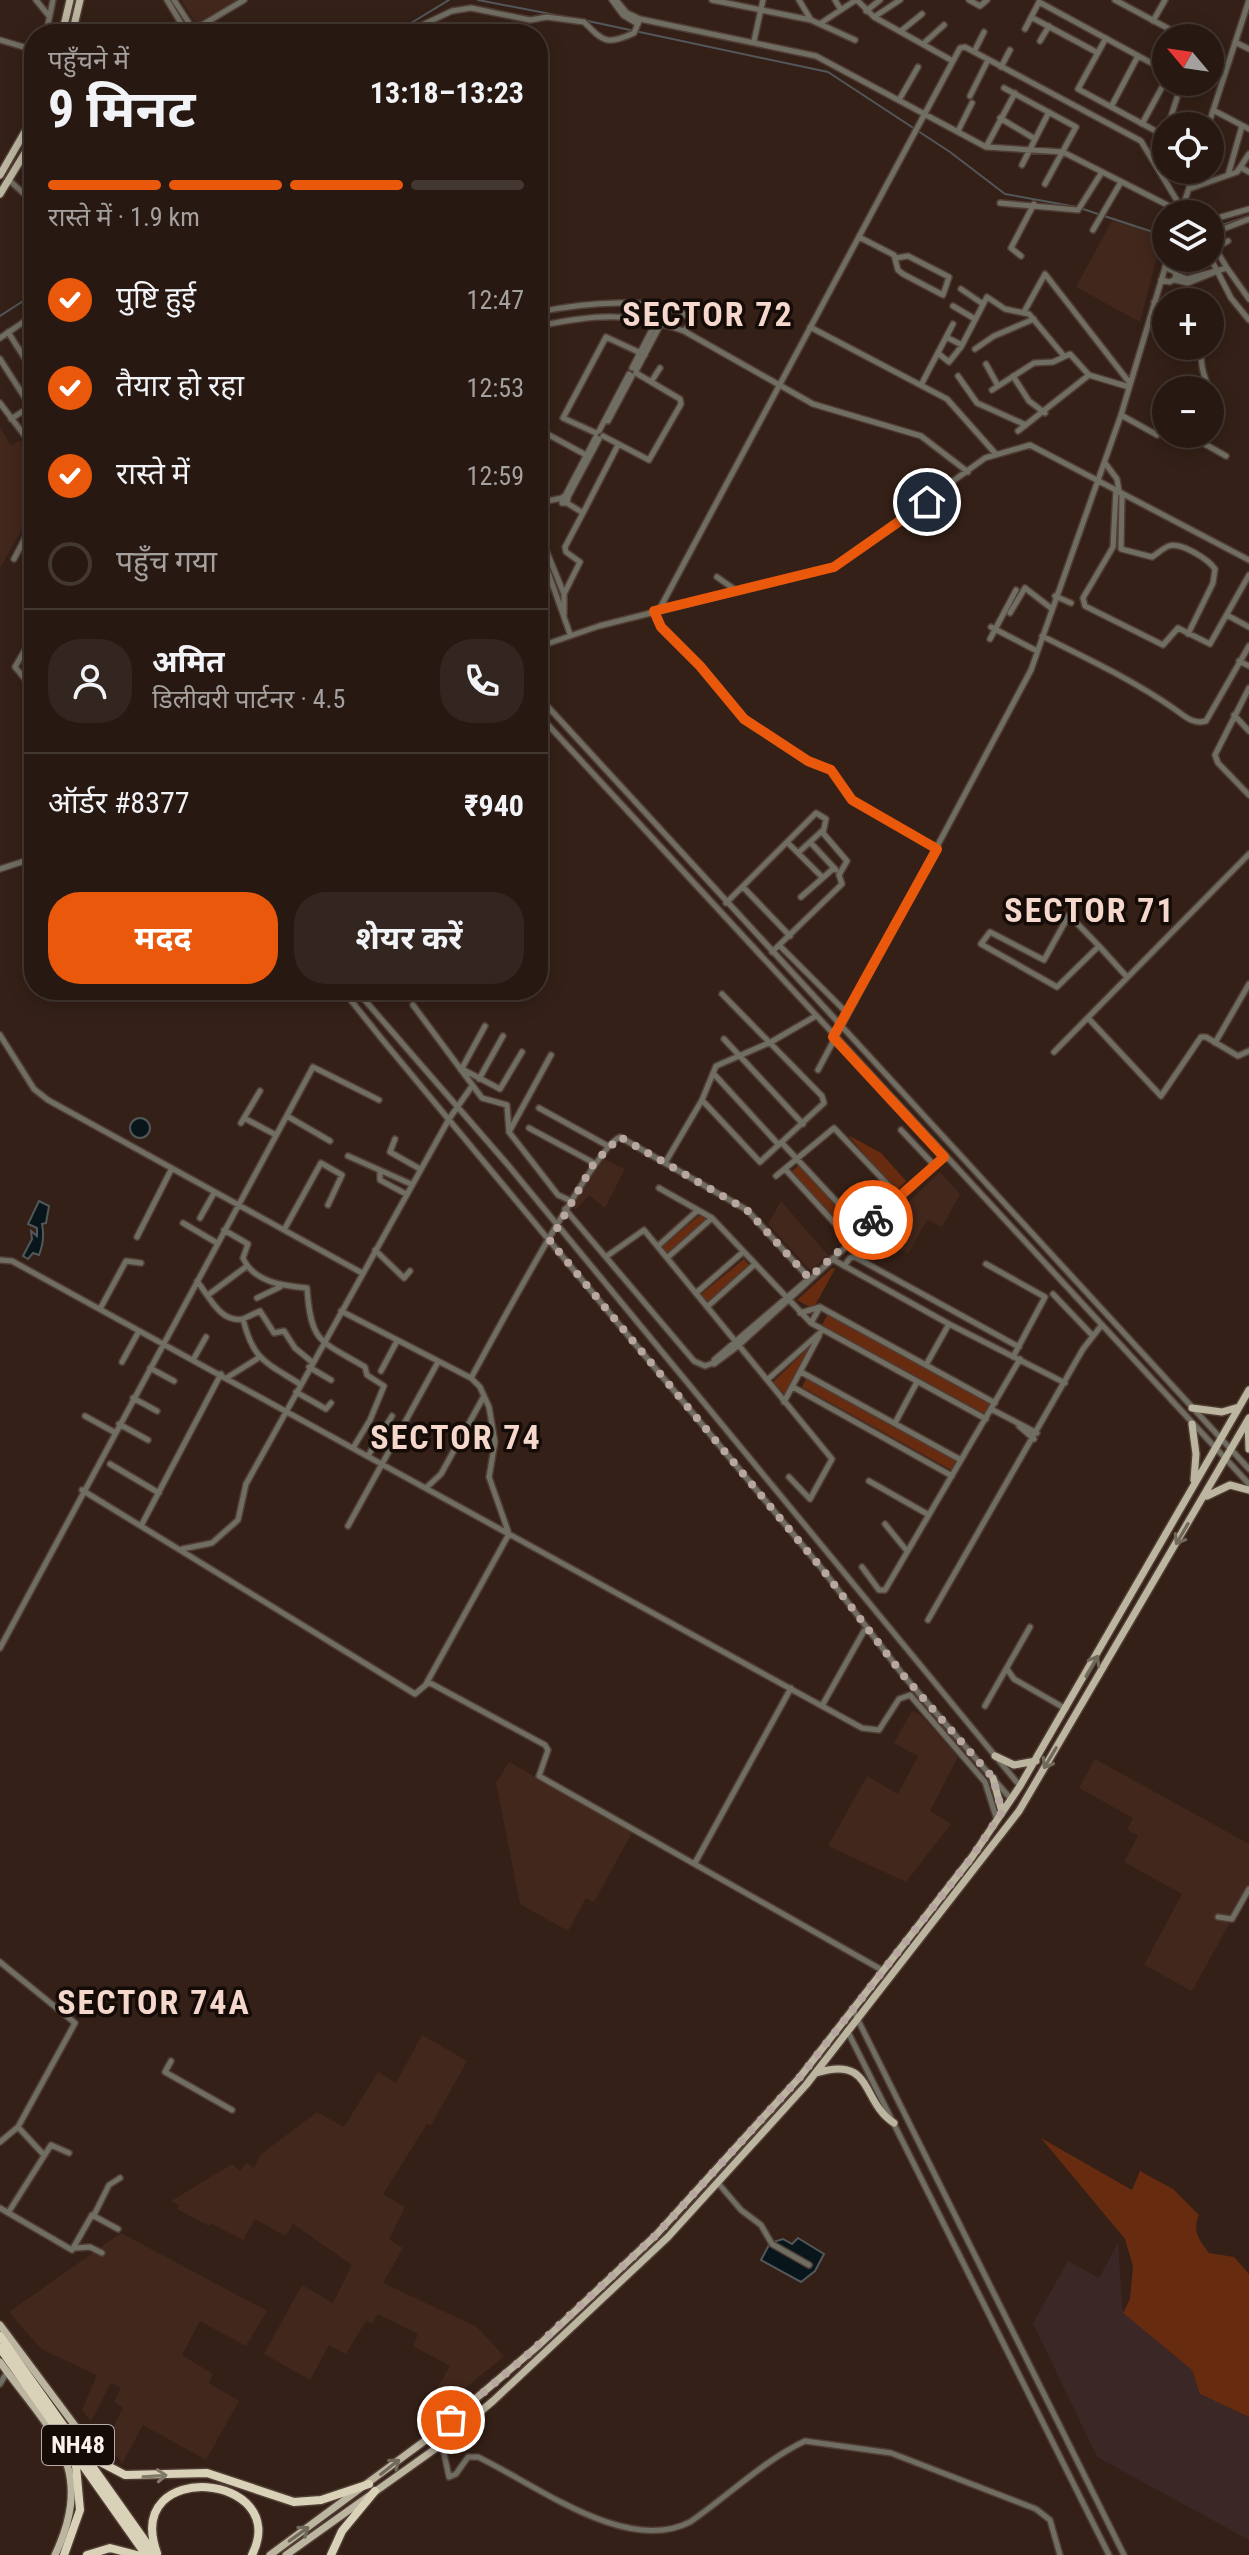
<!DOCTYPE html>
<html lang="hi">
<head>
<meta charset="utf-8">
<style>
	body { margin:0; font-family:"Roboto Condensed","Noto Sans Devanagari",sans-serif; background:#33251f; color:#f1f3f6; height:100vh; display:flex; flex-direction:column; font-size:30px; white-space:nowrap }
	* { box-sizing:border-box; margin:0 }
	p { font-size:26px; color:#a4a09f }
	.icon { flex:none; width:44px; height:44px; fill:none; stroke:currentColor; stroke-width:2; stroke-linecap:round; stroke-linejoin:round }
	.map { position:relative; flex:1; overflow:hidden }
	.side { position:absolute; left:24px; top:24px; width:524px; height:976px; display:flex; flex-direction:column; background:#271811; border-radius:32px; box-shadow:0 4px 20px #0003,0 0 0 2px #433731 }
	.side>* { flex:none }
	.needle { width:52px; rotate:299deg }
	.controls { position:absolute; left:1152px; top:24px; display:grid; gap:16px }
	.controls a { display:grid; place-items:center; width:72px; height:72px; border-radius:50%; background:#271811; box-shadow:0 4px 20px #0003,0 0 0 2px #433731; font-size:40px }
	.pin { position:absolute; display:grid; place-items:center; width:68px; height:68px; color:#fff; margin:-34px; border:4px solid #fff; border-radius:50%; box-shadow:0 2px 8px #0007 }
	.courier { position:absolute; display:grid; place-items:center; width:80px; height:80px; margin:-40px; border:6px solid #ea580c; border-radius:50%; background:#fff; color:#222; box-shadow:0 2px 10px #0007 }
	.head em { font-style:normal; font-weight:700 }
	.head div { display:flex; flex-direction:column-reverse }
	.head { display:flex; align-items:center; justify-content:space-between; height:136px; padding:0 24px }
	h1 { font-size:52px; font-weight:700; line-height:60px }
	.bar { display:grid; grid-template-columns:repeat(4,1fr); gap:12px 8px; align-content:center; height:96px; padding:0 24px }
	.bar i { height:10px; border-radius:6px; background:#433731 }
	.bar .current { background:#ea580c }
	.bar p { grid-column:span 4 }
	.line { display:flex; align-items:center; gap:20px; padding:0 24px; border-top:2px solid #433731 }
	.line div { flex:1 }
	.round { display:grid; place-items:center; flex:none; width:84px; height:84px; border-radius:32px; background:#33251f }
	ol { padding:0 24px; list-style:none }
	li { display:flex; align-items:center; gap:24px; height:88px }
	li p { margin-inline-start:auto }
	li .icon { padding:8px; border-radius:50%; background:#ea580c; color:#fff; stroke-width:4 }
	li:last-child { color:#a4a09f }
	li i { width:44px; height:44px; border:4px solid #433731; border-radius:50% }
	.primary-button { display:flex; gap:16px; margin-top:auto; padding:16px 24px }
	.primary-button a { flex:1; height:92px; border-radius:32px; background:#ea580c; color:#fff; font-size:32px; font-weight:700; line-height:92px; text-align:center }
	.primary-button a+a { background:#33251f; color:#f1f3f6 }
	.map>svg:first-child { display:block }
	.built { fill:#42271c }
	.industrial { fill:#3b2726 }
	.green { fill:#672b10 }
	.water { fill:#08161c; stroke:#52575a; stroke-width:2 }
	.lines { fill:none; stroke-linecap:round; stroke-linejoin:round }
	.stream { stroke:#52575a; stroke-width:2 }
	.minor-casing { stroke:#503d34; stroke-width:8 }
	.major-casing { stroke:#503d34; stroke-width:10 }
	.highway-casing { stroke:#503d34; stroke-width:11 }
	.minor { stroke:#706d63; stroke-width:5 }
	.major { stroke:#bcb5a0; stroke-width:7 }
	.highway { stroke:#dad2b8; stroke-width:8 }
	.oneway { stroke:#71695c }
	.oneway2 { stroke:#817969 }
	.done { stroke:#b7a7a0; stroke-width:8; stroke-dasharray:0 14.4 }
	.route { stroke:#ea580c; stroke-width:10 }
	.labels { text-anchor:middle; stroke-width:7; stroke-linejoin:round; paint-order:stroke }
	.shield { fill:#150c08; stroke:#b7aba6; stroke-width:2 }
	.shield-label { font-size:24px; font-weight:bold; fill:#fdefe9 }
	.district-label { font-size:34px; font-weight:bold; letter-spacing:2px; fill:#f5d7cc; stroke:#150c08 }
</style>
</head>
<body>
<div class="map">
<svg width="1249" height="2555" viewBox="0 0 1249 2555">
	<rect width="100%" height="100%" fill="#342017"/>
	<path class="built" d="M181,0H238L197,25Z
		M1114,217L1162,238L1140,322L1076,287Z
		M0,427L11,446L20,440L25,448L34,453V478L25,495L30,499L24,509L30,515L0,568Z
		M600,1157L625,1169L605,1208L589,1195L576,1210L571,1204Z
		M940,1172L960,1194L942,1227L927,1220L908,1254L874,1235Z
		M781,1201L828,1255L811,1271L768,1224Z
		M912,1711L922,1716L958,1757L930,1811L951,1824L906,1882L828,1846L867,1776L898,1794L918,1756L894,1743Z
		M1095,1759L1249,1844V1888L1192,1991L1144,1965L1182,1894L1124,1862L1138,1836L1127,1830L1133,1818L1079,1788Z
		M509,1762L633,1831L594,1902L586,1898L568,1931L520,1904L496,1783Z
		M422,2035L467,2061L431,2125L427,2124L383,2194L405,2207L389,2239L403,2248L383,2283L477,2327L504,2356L433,2415L427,2406L450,2366L413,2346L418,2334L378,2314L372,2324L366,2321L346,2354L329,2345L310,2380L264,2354L302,2285L333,2303L352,2265L293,2224L285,2236L255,2219L243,2240L211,2223L209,2226L177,2209L179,2205L171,2201L232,2164L240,2171L246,2163L254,2168L261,2154L317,2112L344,2127L378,2072L396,2083Z
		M121,2233L267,2311L246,2346L200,2321L182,2355L213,2374L209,2383L239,2401L206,2460L143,2425L122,2464L106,2441L123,2408L114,2402L121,2388L111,2383L91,2421L82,2410L97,2375L41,2349L9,2312Z"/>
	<path class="industrial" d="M1118,2243L1123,2313L1192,2370L1200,2394L1249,2417V2540L1097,2457L1033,2323L1068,2261L1099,2278Z"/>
	<path class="green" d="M848,1135L881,1153L906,1181L896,1191Z
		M799,1165L857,1230L849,1237L792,1171Z
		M702,1213L711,1219L666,1258L659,1250Z
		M744,1259L751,1268L707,1303L700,1295Z
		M832,1268L835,1269L813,1309L797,1300Z
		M829,1312L991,1403L985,1414L822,1325Z
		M820,1337L822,1339L788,1398L773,1382Z
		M807,1377L957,1459L951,1470L802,1387Z
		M1041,2138L1132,2190L1140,2171L1173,2189L1199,2215C1192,2231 1199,2240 1209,2253L1234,2257L1249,2274V2417L1200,2394L1192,2370L1123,2313L1130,2299L1133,2266L1125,2239Z"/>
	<path class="water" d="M130 1128a10 10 0 1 1 20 0a10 10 0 1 1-20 0Z
		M39,1201L49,1206L46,1223L42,1224C44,1234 44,1243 39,1255L33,1253L28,1259L23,1256L32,1239L31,1231L37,1236V1228L28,1224Z
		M798,2238L824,2254L815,2271L801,2282L761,2260L770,2243L783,2239L792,2244Z"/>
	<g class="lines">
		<path class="stream" d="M478,0L566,17
			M588,21L828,72L950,152L1005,194L1077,207
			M393,34L449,0
			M1083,209L1150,231H1166
			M1210,229L1249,216
			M0,316L34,294"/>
		<defs>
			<path id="minor" d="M36,0L49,16
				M167,0L182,25H190
				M174,0L191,26
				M612,0L623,15L638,24
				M616,0L627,13L640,19L816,56L986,147L1063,152L1181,212
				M712,0L811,20L855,40
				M799,0L811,20
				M835,0L841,10
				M857,0L874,17L951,60
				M969,0L980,6L987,0
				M1115,0L1186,38
				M1039,2L1166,71
				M866,11L880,0
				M874,17L900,0
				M1031,17L1098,53
				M1153,21L1165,0
				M821,23L856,0
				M1025,29L1039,2
				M901,31L922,14
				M46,34L53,0
				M187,34L244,0
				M403,34L452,11L471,8L530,20L547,17L584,22C603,41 606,46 634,33L640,19
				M1106,38L1078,89L1165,136L1166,132
				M0,40L34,50
				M754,41L763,0
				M1040,41L1049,26
				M1235,42L1249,49
				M923,44L944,25
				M1210,51L1216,54
				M974,52L984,32
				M1001,67L1010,50
				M1004,88L1076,127L1045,184
				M970,96L988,60
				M899,100L918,67
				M1111,107L1138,56
				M1213,110L1249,129
				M1000,118L1035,139
				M1142,124L1166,80
				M1168,126L1182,82
				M1208,126L1249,0
				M958,131L972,103
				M986,147L1015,93
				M1022,165L1049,112
				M1242,168L1249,172
				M1228,175L1242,126
				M9,180L34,203
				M1189,189L1237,172L1249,154
				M1000,203L1078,210L1102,172
				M1182,209L1195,170
				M1221,217L1249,209
				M1093,230L1121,182
				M1210,234L1249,219
				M859,237L894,255L898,270L903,274L943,295L949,277L908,256L896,258
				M1021,256L1011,248L1034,204
				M1210,257L1231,298L1249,320
				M1227,268L1215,248L1228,241
				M1177,275L1187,279L1227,268L1249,299
				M1161,280L1170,282L1176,278L1175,272L1165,267
				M1175,280L1188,283L1215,272
				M961,289L983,304
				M1154,302L1166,308
				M953,306L975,319
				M538,312C574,305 665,292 693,321L684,331C626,311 598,315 538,326
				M1024,312L1045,274L1129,382
				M23,322L34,339
				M810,327L947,399L995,453
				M684,331L813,404L921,436L968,472
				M8,332L34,373
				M946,337L962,345
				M0,338L34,315
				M1202,346C1197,384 1220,387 1210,424
				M975,349L994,336L1034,319
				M939,354L949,362L961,347L987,297L1005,309L1029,314L1064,356
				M0,359L34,412
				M986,364L997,384
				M632,368L657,320
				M636,371L662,322
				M958,376L977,403L1026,425
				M1013,376L1029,401L1045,413
				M651,382L660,368
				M921,385L953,324
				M992,390L1034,363L1053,362L1070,354L1089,375L1129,387
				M0,403L34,448
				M1121,415L1157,435
				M11,419L34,404
				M608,421L632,376
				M538,429L586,455
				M599,431L629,374
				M1018,431L1089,375
				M596,433L563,418L606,337L645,355
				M1187,434L1226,456
				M603,436L649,460L681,404L680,399L636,373
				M1199,442L1204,434
				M1105,463L1117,479L1119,491
				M1116,490L1113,547L1083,598L1085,606L1163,645L1178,628L1210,644L1249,575
				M1122,493L1121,549L1152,557C1157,554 1163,548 1169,546C1181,542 1208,559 1215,569L1213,583L1188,634
				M569,495L599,439
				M565,496L596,437
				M563,497L568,498L567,503H562Z
				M538,503L562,498
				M583,513L618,445
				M538,530L564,594V614
				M538,544L570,634
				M14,559L34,521
				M717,577L737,591
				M564,594L580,562L566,552L565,547L583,513L567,503
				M1055,596L1071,603
				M659,610L960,48L965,47L1141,141L1182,209
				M654,611L661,627L700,666L744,719L808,761L831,770L852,800L937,849
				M1010,613L1025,588L1051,608
				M1227,615L1249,627
				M991,627L1037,651
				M34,634L15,667L34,690
				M1042,636C1086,658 1133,680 1173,708C1184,715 1192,725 1206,721L1249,646
				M990,639L1016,590
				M538,647L599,626L834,567L985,458L1030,445L1249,560
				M1239,661L1249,666
				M1249,688L1215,755L1218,763L1249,795
				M538,696L1249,1469
				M538,714L1249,1484
				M1234,715L1249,731
				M810,842L836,870
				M788,843L822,877
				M798,853L822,831
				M0,869L34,858
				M743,887L790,936
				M801,897L834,868
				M726,903L816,813L826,819L823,833L847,861L839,875L842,884L772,952
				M780,946L847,1013
				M1099,946L1069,915L1044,960L990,932L981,944L1057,987L1099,946L1127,977
				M351,990L349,998L381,1038L823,1570L903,1675L1011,1799
				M356,990L508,1165L1020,1786
				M413,1005L482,1098L507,1105L509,1132L558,1195L571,1201
				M1089,1019L1161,1096L1201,1037H1206L1238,1056L1249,1051
				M0,1035L34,1089L48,1100L362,1273
				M724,1039L803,1124
				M1215,1043L1249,984
				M1054,1052L1249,854
				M462,1069L500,1089L522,1052
				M461,1070L485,1026
				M818,1070L1031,670L1121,415L1168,258
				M713,1073L779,1145
				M479,1079L503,1036
				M702,1100L760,1162L824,1103L822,1096L722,994
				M539,1108L608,1146
				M287,1116L330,1141
				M244,1118L276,1135
				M241,1123L260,1091
				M529,1128L594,1163
				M901,1130L934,1165
				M509,1132L551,1055
				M395,1139L390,1152L420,1169
				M782,1143L851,1217L850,1225L858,1234
				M348,1156L411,1184
				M665,1163L747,1210L809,1278
				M785,1169L839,1228H846L854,1238
				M380,1172V1180L406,1194
				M776,1176L834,1128L891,1188
				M659,1188L712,1218L811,1323L986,1419
				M565,1209L694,1361L705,1366L713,1363
				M200,1218L214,1193
				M183,1223L217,1243
				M224,1230L248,1244L243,1258C254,1283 285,1286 307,1288C311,1344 320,1340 365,1367L367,1375L384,1386L370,1420L353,1448
				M284,1230L321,1163L342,1175L328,1205
				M137,1237L171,1170
				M658,1246L698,1210
				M375,1250L404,1278L410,1271
				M607,1256L644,1230L832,1459L810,1499L789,1477
				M667,1258L712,1218
				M832,1259L949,1324L1065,1383
				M0,1260L12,1261L862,1728L879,1730L899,1699L910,1695L985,1782L997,1820
				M986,1264L1045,1297L1013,1357
				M844,1266L850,1258L855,1257L1019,1347
				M197,1281C209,1296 220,1323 243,1319C253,1360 265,1362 300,1384
				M805,1282L714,1360V1364L738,1346L944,1157
				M696,1293L743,1252
				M1053,1294L1092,1335
				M208,1295L247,1266
				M257,1298L280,1287
				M707,1307L755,1264
				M100,1309L126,1261L141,1263
				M341,1311L471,1378L480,1387L489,1407L495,1442L489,1477L509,1534L426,1684
				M800,1313L820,1307L995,1403
				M243,1319L260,1311L274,1333L284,1331L295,1348L312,1362
				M811,1323L820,1307
				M193,1360L206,1337
				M122,1362L139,1331
				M926,1365L949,1324
				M309,1367L331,1380
				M150,1368L174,1381
				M381,1371L397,1341
				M801,1372L961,1460
				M228,1377L260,1357
				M471,1378C491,1342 595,1146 620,1137L665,1163L702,1100L716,1066L771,1042L814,1017
				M767,1380L823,1330
				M793,1387L952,1476
				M296,1392L326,1409L331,1403
				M133,1398L157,1411
				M784,1402L819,1336
				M991,1409L1037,1433
				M85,1416L114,1432
				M895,1423L917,1382
				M119,1424L148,1440
				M1019,1426L1034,1439
				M368,1456L392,1416
				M110,1464L159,1493
				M869,1481L929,1515
				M426,1488L441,1474L484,1396
				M82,1490L415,1694L428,1683L432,1684L545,1745L548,1750L539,1776L882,1970
				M142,1524L221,1374
				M885,1524L907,1551
				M348,1526L438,1362
				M182,1549L212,1543L238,1520L246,1484L449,1119L472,1086
				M862,1567L879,1590H885L1020,1359
				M928,1620L1083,1349L1101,1326
				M0,1648L313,1067L379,1100
				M1007,1669L1014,1679L1066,1709
				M823,1704L864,1631
				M985,1706L1030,1627
				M695,1863L791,1688
				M1218,1917L1232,1919L1249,1889
				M0,1962L75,2023L18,2127L0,2142
				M852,2008L1124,2555
				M847,2030L1109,2555
				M171,2061L165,2072L232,2110
				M18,2127L43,2154
				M718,2183L741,2210L761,2225L772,2244L809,2265
				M0,2208L72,2250L92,2215L118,2229
				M8,2213L51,2145L69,2153
				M94,2215L109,2185L120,2178
				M75,2248L90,2247L102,2253
				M0,2384L7,2372
				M442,2444L449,2477L456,2474L468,2457H478C535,2484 626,2555 690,2522C728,2496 763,2461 805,2441L891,2453L1036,2509L1050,2520L1060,2555"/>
			<path id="major" d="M62,34L70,0
				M72,34L80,0
				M0,175L34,116
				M0,194L34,138
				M1192,1408L1222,1412L1239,1407
				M1248,1422L1249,1449
				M1192,1424L1196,1454L1194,1480
				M1207,1496L1230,1485L1249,1490
				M995,1756L1014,1765L1036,1761
				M993,1778L1002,1812
				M816,2073C874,2055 860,2101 894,2123
				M0,2325L99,2458
				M0,2362C50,2432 97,2465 55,2555
				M270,2555L434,2434L539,2345L656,2235L800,2077L972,1857L1020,1786L1249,1390
				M286,2555L442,2444L493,2401L668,2237L806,2085L1019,1811L1249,1418"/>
			<path id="highway" d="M0,2336L155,2555
				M0,2348L146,2555
				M83,2453L125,2475L207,2473L294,2502L321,2500L369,2484
				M157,2553C122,2457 293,2473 252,2555
				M64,2555L80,2510L75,2455
				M87,2555L110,2548L137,2555
				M331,2555L342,2531L375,2491"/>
		</defs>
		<use href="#minor" class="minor-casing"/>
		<use href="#major" class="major-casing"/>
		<use href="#highway" class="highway-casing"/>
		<use href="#minor" class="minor"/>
		<use href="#major" class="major"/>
		<use href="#highway" class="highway"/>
	</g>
	<defs><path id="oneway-shaft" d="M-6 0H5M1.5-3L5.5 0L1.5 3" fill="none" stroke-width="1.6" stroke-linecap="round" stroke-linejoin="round" transform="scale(2)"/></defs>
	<g class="oneway">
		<use href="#oneway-shaft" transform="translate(1182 1534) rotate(120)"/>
		<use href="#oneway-shaft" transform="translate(1092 1666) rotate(-60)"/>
		<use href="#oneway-shaft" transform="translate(1050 1758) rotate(121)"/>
		<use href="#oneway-shaft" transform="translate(390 2467) rotate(-38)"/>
		<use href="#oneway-shaft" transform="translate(299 2534) rotate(-36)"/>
	</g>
	<use class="oneway2" href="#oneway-shaft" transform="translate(155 2476) rotate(-4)"/>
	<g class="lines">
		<path class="done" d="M451,2420L524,2358L656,2235L800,2077L972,1857L1002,1812L993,1778L903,1675L823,1570L550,1241L594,1163L620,1137L747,1210L809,1278L873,1220"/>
		<path class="route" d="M873,1220L944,1157L833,1037L937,849L852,800L831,770L808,761L744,719L700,666L661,627L654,611L834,567L927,502"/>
	</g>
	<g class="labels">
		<rect class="shield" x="42" y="2425" width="72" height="40" rx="6"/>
		<g class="shield-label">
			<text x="78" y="2453">NH48</text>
		</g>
		<g class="district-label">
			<text x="708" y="326">SECTOR 72</text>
			<text x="1090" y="922">SECTOR 71</text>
			<text x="456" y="1449">SECTOR 74</text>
			<text x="154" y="2014">SECTOR 74A</text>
		</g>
	</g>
</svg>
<div class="controls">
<a><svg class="needle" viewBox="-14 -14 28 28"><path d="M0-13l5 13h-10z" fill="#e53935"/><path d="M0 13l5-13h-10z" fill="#a4a09f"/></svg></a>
<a><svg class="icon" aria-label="locate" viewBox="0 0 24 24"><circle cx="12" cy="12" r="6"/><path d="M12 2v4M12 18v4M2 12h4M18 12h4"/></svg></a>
<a><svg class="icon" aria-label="layers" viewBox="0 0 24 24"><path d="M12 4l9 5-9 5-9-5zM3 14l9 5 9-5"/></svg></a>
<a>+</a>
<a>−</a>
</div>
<div class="pin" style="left:451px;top:2420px;background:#ea580c"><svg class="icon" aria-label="bag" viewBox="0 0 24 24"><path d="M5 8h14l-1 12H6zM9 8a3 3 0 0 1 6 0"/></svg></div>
<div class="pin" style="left:927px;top:502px;background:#1f2937"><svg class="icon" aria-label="home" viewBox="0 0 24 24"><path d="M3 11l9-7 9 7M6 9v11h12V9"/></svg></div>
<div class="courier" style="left:873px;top:1220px"><svg class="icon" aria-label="bike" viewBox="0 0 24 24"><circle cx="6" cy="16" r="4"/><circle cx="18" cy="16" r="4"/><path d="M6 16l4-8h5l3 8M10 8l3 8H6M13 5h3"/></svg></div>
<section class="side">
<div class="head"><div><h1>9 मिनट</h1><p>पहुँचने में</p></div><em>13:18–13:23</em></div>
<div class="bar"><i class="current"></i><i class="current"></i><i class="current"></i><i></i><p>रास्ते में · 1.9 km</p></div>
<ol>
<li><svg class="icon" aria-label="check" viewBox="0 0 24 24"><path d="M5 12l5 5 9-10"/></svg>पुष्टि हुई<p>12:47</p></li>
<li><svg class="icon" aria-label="check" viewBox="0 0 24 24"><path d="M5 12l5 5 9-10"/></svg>तैयार हो रहा<p>12:53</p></li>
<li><svg class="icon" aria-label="check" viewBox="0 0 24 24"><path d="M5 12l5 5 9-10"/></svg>रास्ते में<p>12:59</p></li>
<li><i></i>पहुँच गया</li>
</ol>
<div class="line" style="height:144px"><a class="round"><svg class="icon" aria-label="person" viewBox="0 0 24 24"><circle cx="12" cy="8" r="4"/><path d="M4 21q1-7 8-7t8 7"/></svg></a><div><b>अमित</b><p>डिलीवरी पार्टनर · 4.5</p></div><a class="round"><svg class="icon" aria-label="phone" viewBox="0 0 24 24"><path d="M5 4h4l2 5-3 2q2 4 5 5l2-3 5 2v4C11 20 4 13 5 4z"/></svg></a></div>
<div class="line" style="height:104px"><div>ऑर्डर #8377</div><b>₹940</b></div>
<div class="primary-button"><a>मदद</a><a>शेयर करें</a></div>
</section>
</div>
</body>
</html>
